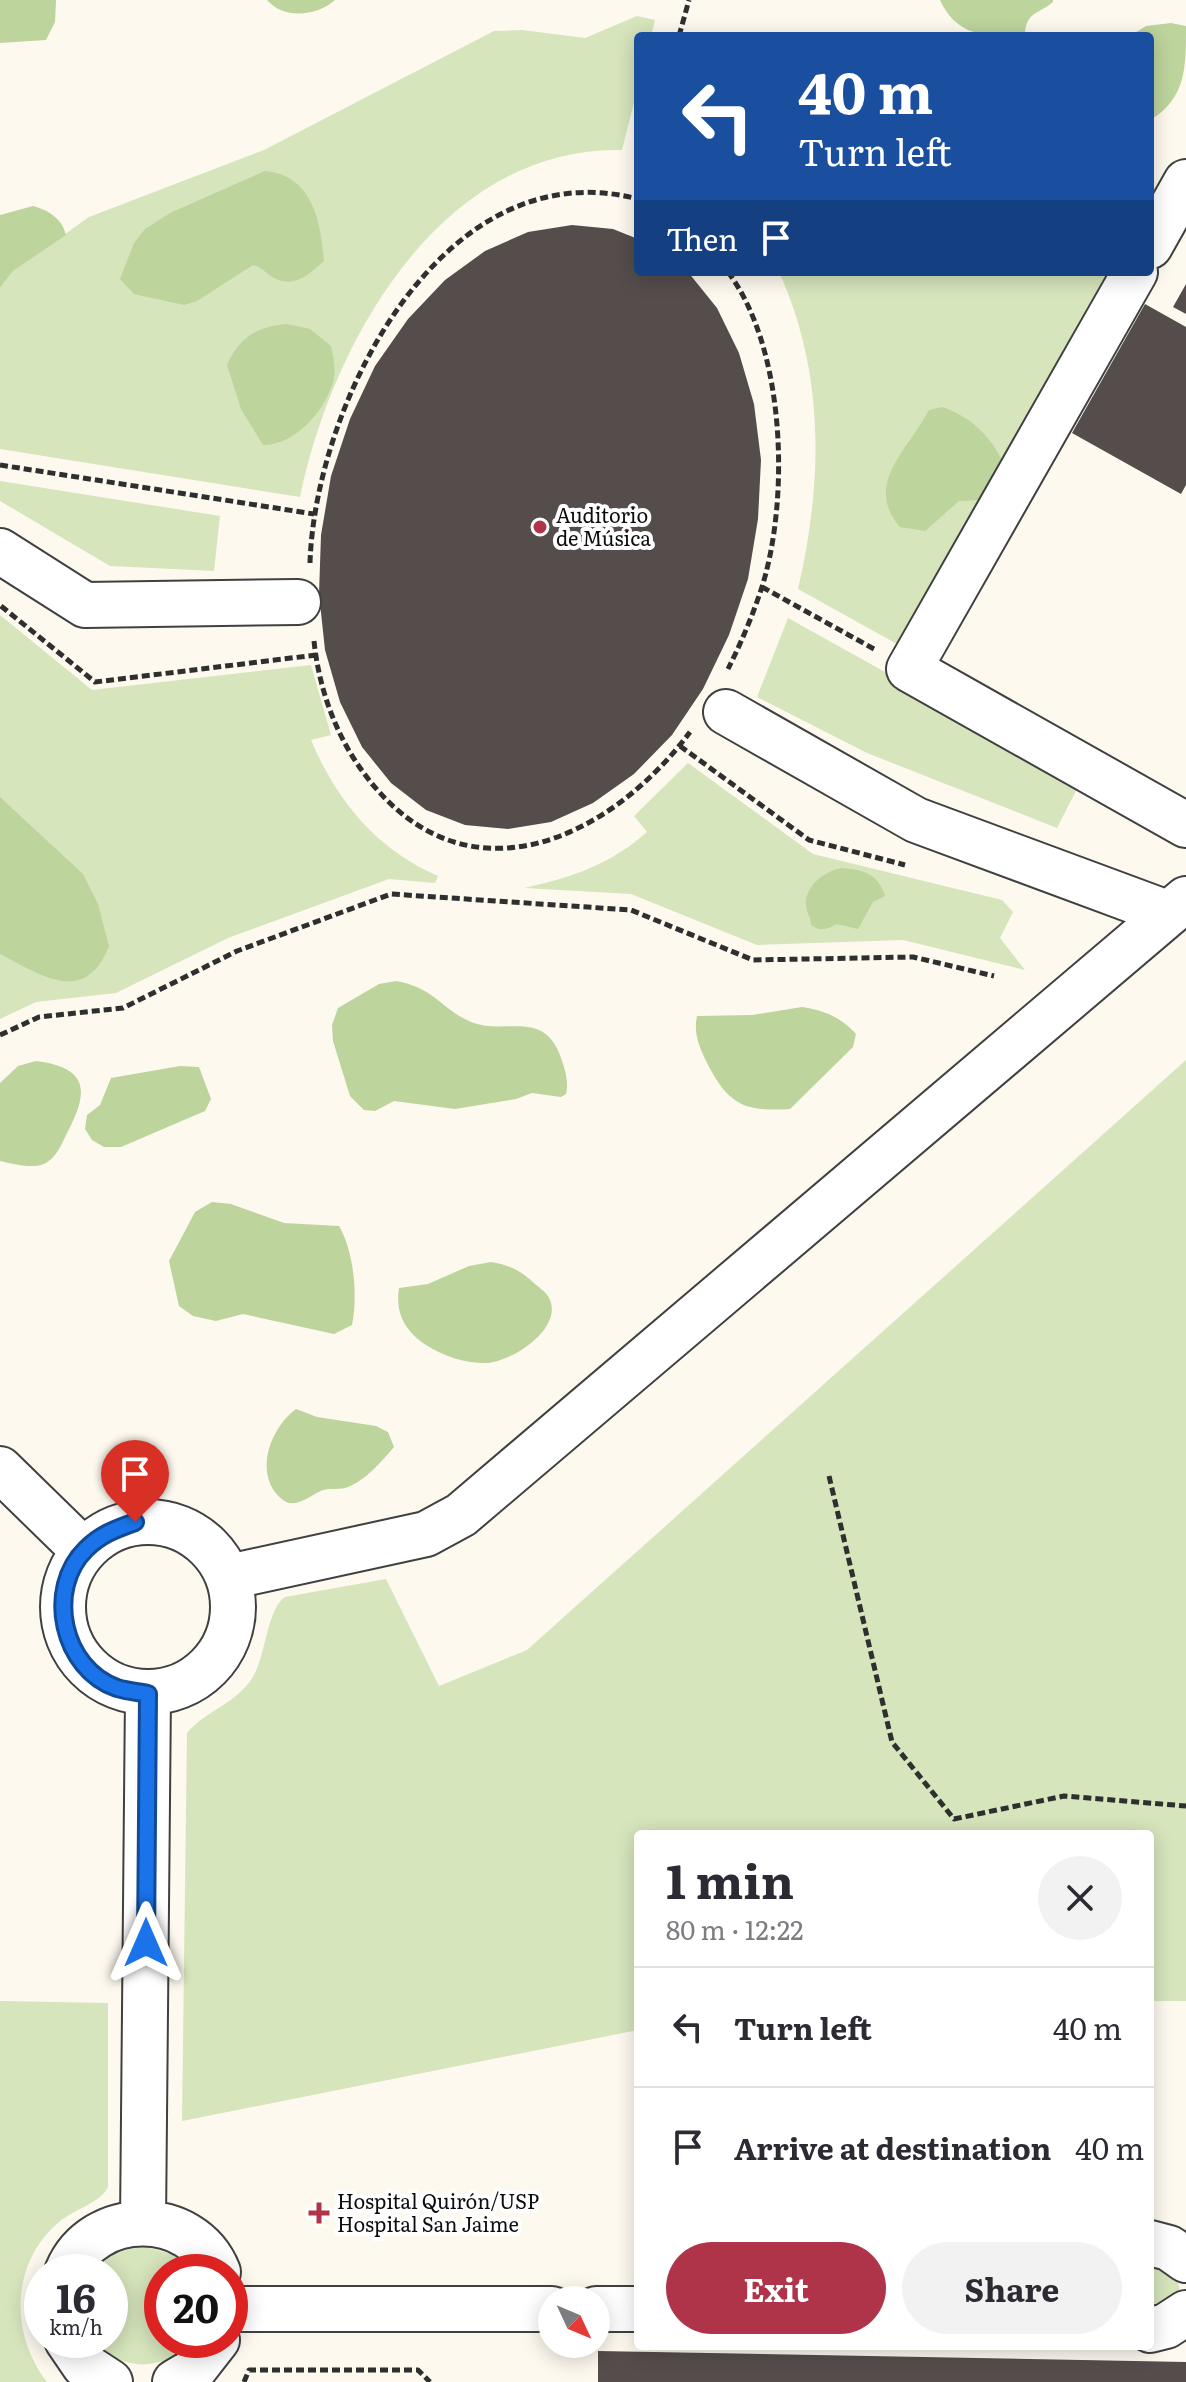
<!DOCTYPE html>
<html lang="en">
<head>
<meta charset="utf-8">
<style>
	body { margin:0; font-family:Literata,serif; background:#f2f2f3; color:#2b2b33; height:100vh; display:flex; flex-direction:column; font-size:30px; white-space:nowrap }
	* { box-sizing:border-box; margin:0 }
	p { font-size:26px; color:#7c7c81 }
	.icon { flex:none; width:44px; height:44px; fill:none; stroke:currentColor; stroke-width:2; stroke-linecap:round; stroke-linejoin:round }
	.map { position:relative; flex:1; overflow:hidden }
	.details { position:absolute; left:634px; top:1830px; width:520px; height:520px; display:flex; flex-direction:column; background:#fff; border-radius:8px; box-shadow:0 4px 20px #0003 }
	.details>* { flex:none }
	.top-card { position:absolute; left:634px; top:32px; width:520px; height:244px; border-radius:8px; box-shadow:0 4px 20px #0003; background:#1a4fa0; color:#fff; overflow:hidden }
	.needle { width:52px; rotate:134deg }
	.buttons { position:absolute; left:538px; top:2286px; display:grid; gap:16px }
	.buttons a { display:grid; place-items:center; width:72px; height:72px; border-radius:50%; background:#fff; box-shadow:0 4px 20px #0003; font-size:40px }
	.speed { position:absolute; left:24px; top:2254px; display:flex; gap:16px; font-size:40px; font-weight:700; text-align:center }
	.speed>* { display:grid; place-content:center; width:104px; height:104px; border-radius:50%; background:#fff; box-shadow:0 4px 20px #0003; line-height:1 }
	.speed small { font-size:20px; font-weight:400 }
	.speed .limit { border:12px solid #d22; background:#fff; color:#111 }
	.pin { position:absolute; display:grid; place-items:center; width:68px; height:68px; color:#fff; margin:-82px -34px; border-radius:50% 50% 50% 0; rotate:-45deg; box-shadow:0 0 8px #0007 }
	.pin .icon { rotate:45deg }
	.me { position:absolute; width:88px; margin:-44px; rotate:0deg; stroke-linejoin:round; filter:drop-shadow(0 0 6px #0008) }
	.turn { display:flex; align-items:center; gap:28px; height:168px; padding:0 32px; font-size:36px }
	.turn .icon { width:104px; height:104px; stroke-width:2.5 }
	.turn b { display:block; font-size:56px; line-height:68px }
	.then { display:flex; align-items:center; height:76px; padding:0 32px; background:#0003; gap:16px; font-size:30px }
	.round { display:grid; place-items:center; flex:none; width:84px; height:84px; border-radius:42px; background:#f2f2f3 }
	.head { display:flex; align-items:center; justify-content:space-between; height:136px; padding:0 32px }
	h1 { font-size:48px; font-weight:700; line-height:60px }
	.action { display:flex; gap:16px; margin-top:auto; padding:16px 32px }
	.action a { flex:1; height:92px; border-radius:48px; background:#af3449; color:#fff; font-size:32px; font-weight:700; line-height:92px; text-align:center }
	.action a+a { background:#f2f2f3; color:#2b2b33 }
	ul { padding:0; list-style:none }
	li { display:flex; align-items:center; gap:24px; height:120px; padding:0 32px; border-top:2px solid #e1e1e2 }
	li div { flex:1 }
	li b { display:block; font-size:30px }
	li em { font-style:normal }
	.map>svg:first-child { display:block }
	.green { fill:#d6e5bc }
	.forest { fill:#bdd49d }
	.building { fill:#554d4b }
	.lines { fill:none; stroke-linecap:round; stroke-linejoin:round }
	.minor-casing { stroke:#404040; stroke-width:48 }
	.path { stroke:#2f2f2f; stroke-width:5; stroke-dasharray:8 4; stroke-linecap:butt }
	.minor { stroke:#fff; stroke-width:44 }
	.route-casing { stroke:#114b97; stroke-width:20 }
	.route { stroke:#1a73e8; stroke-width:14 }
	.poi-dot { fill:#af3449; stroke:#fff; stroke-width:3 }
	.labels { text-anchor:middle; stroke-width:8; stroke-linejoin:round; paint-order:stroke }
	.poi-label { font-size:20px; fill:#0d0d0d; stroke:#fff; text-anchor:start }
</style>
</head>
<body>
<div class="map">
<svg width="1186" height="2382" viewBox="0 0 1186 2382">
	<rect width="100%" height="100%" fill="#fdf9ef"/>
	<path class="green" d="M637 16 655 20 651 36H638V87L622 150C441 146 332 342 300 497L0 449V288L13 271 89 217 264 150 494 31 522 30 585 38Z
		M779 272H1118L906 649 798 589C823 482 825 373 779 272Z
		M0 481 220 516 214 571 110 566 0 501Z
		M0 615 92 690 311 665 331 735 311 740C337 801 376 849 438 876L435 883 389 879 228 938 116 993 36 1002 0 1019Z
		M788 618 1081 781 1057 828 867 753 757 697Z
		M688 763 813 854 1002 900 1013 912 1000 938 1025 970 903 940 757 945 631 894 524 888C571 878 611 864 647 832L634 816Z
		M1186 1060V2001H1150V1834H638V2030L182 2121 187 1733C205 1711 236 1704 253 1677 266 1655 267 1609 285 1597L386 1579 439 1686 527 1650Z
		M0 2001 108 2003V2187C102 2202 73 2210 59 2222 11 2262 9 2333 47 2382H0Z
		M142 2246 172 2254 191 2272H162V2340H190C166 2373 119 2372 94 2340H110V2272H94L112 2254Z
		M1150 2262 1177 2279 1180 2290 1177 2302 1150 2319Z"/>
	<path class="forest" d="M0 0H56L55 22 46 40 0 43Z
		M267 0H335C317 16 284 20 267 0Z
		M940 0H1053V2C1039 14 1025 12 1025 36 989 36 958 39 940 0Z
		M1171 23 1186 26C1186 68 1186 99 1150 120V36H1130L1146 26Z
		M265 171C312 175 321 221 324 261 310 273 296 288 276 279 267 275 262 267 253 265L197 301 184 305 134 294 120 279 134 243 145 229 170 213Z
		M33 206C48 210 62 218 66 235L13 271 0 288V215Z
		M287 324 310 329 331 346C333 357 336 367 334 378 328 408 295 446 263 445L241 409 227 365C240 337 256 327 287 324Z
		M942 407C969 416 989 434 1002 460L981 500 959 501 925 531 900 527C863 484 908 450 929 410Z
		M0 797 83 874 98 904 109 946C85 1007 41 975 0 954Z
		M842 868C863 870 878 873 885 896L873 902 858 929 837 924C827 929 821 932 811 925 811 916 806 913 806 905 805 885 825 871 842 868Z
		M396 981C435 988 441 1009 471 1022 506 1036 544 1008 561 1058 565 1069 569 1082 566 1094L561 1097 532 1093 516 1099 455 1109 394 1101 375 1111 364 1110 350 1096 333 1041 332 1025 338 1008 379 984Z
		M802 1007C824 1010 842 1018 856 1034L853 1047 790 1109C745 1112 729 1105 708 1065 700 1048 693 1035 697 1016L752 1015Z
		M36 1061C90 1068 89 1092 66 1135 61 1146 55 1159 44 1164 30 1169 14 1164 0 1161V1083L18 1066Z
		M180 1066 199 1067 211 1099 205 1111 121 1147H104L92 1140 85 1129 87 1115 100 1105 111 1078Z
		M212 1202 231 1204 284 1223 339 1226C354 1252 358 1295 352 1325L334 1334 243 1314 216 1321 193 1316 179 1306 169 1261 195 1212Z
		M491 1262C509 1265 520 1270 534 1283 538 1287 545 1291 548 1296 567 1327 511 1363 485 1363 463 1363 444 1356 426 1345 405 1331 395 1313 399 1288L428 1284 469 1266Z
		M296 1409 317 1417 376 1426 388 1432 394 1447C382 1461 366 1480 348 1487 340 1490 331 1488 323 1490 312 1494 296 1510 283 1500 252 1476 270 1428 296 1409Z"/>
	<path class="building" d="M572 225 613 229 638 239V272H688L717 308 739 353 754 404 761 460 758 519 748 579 729 635 703 689 672 735 634 774 593 803 551 822 508 829 465 825 426 810 391 783 362 747 340 702 325 650 319 594 321 535 331 476 350 419 375 366 408 319 445 280 485 251 528 232Z
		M1186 284V314L1173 307Z
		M1145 304 1186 327V485L1181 494 1072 433Z
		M598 2351 1186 2362V2382H598Z"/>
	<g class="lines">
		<defs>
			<path id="minor" d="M1150 246 1186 182
				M1135 272 909 669 1186 825
				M0 551 85 605 298 602
				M726 712 916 820 1167 913
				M0 1469 84 1551
				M63 1607a85 85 0 1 1 170 0a85 85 0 1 1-170 0Z
				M229 1577 426 1534 461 1515 1186 899
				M143 2223 148 1694
				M1150 2243 1169 2248 1186 2260
				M67 2272C93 2208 192 2207 218 2272
				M230 2309H552
				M596 2309H638
				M1150 2330 1166 2326 1186 2313
				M67 2340 84 2365 110 2382
				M175 2382 192 2372 217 2340"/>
		</defs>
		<use href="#minor" class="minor-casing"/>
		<path class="path" d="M679 36 689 0
			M728 272C786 349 790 501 761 590 752 617 741 643 728 669
			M0 465 314 514
			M310 563C315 403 443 148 638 199
			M762 587 874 649
			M1 606 95 682 316 655
			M314 641C319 689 336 737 366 776 464 906 608 842 690 732
			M680 746 809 840 905 865
			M0 1035 39 1017 123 1008 237 951 391 894 631 910 753 960 913 957 994 976
			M829 1476 892 1742 954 1819 1064 1796 1186 1806
			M244 2382 249 2370H418L430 2382"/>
		<use href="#minor" class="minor"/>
	</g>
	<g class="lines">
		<defs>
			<path id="route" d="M135 1522C116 1529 101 1534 86 1549 45 1589 62 1669 117 1688 127 1691 138 1692 148 1694L146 1943"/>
		</defs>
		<use href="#route" class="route-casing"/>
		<use href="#route" class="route"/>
	</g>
	<g class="poi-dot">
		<circle cx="540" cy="527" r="8"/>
		<path d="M315 2201h8v8h8v8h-8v8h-8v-8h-8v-8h8z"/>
	</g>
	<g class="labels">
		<g class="poi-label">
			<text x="556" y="523">Auditorio<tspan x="556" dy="23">de Música</tspan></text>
			<text x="337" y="2209">Hospital Quirón/USP<tspan x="337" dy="23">Hospital San Jaime</tspan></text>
		</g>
	</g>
</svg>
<div class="buttons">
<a><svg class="needle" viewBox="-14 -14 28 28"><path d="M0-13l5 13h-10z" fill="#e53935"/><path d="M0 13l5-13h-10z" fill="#7c7c81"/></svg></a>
</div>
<div class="speed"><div>16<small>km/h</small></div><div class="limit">20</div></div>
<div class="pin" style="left:135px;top:1522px;background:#d93025"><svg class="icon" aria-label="arrive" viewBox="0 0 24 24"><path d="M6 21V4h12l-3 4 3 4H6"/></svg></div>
<svg class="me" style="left:146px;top:1943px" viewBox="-20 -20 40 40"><path d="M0-17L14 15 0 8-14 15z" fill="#1a73e8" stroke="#fff" stroke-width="4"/></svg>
<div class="top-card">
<div class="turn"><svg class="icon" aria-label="left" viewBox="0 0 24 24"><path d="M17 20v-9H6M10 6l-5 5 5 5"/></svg><div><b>40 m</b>Turn left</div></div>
<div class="then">Then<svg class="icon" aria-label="arrive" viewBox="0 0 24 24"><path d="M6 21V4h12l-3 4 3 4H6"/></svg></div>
</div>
<section class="details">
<div class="head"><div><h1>1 min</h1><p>80 m · 12:22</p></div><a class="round"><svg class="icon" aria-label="close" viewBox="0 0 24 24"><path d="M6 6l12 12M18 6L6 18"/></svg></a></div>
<ul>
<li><svg class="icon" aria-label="left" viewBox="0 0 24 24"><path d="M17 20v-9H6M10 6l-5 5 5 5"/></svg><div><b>Turn left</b></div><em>40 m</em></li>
<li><svg class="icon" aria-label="arrive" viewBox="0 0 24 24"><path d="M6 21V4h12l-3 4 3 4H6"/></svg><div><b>Arrive at destination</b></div><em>40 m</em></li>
</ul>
<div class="action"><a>Exit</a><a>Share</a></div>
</section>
</div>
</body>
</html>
